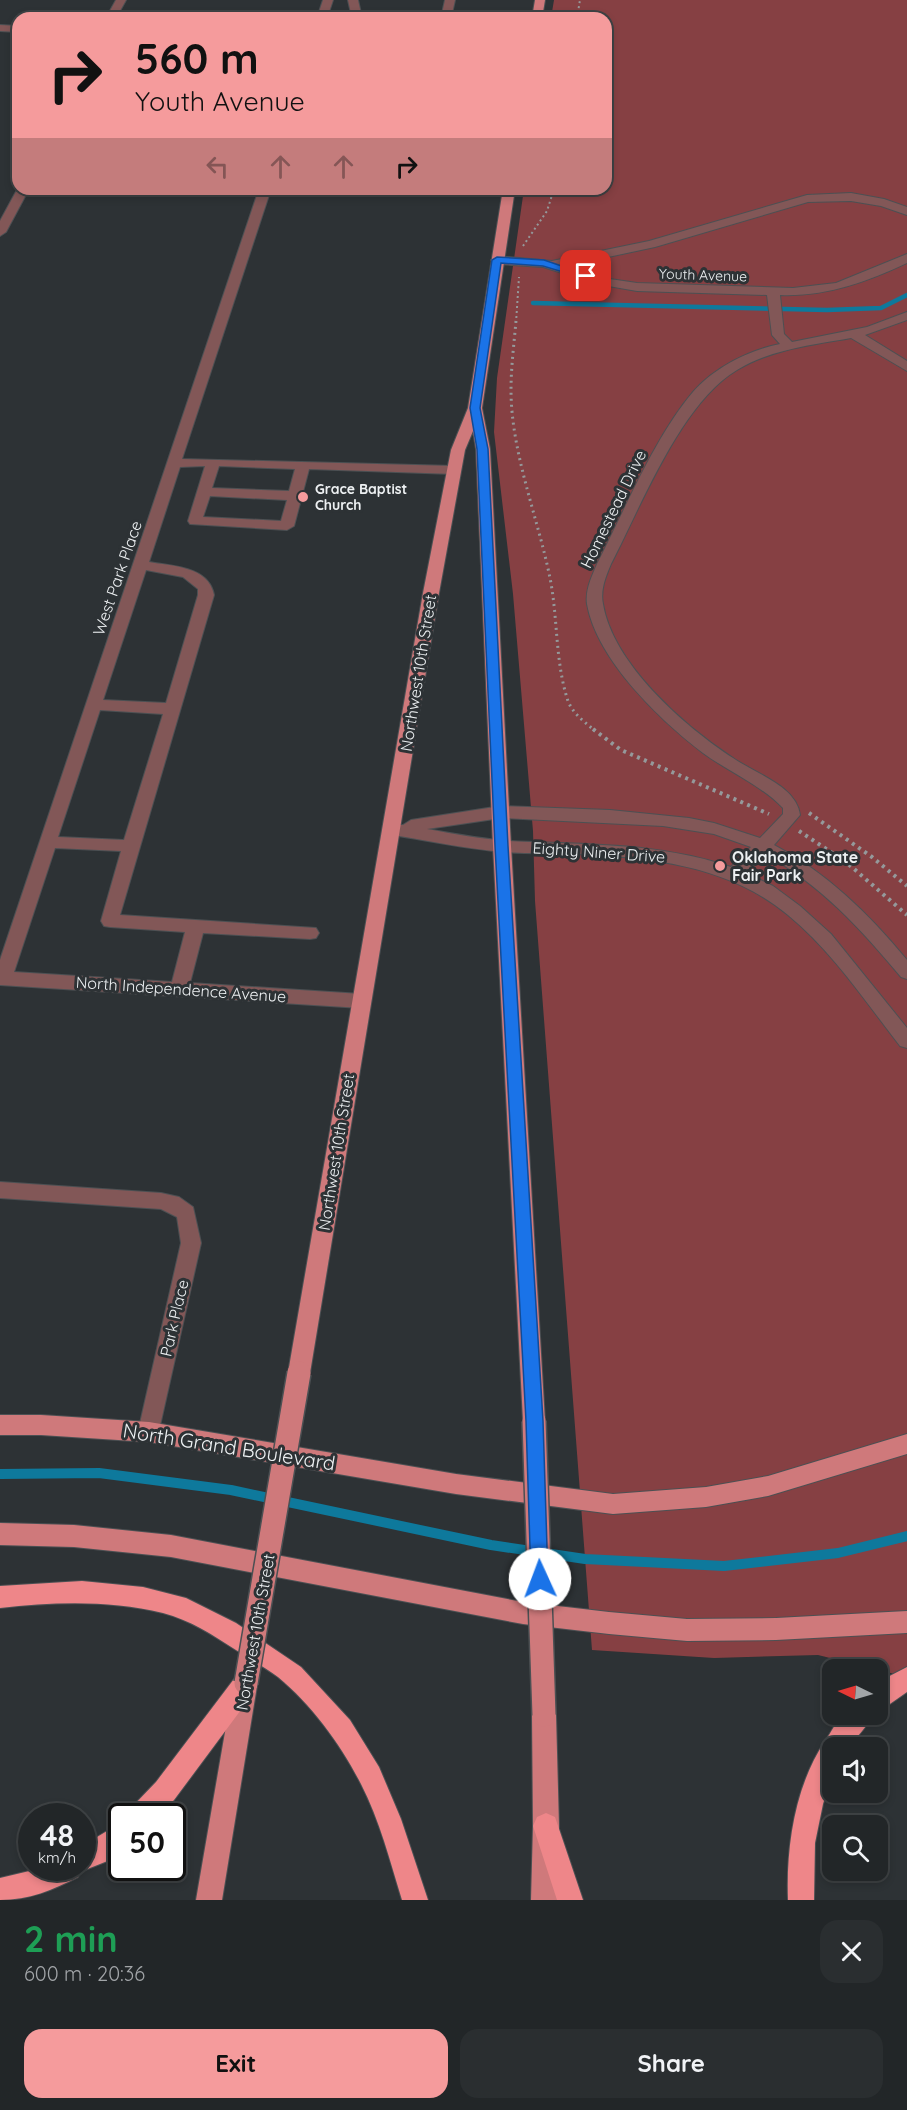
<!DOCTYPE html>
<html lang="en">
<head>
<meta charset="utf-8">
<style>
	body { margin:0; font-family:Quicksand,sans-serif; background:#2a2e30; color:#f1f3f6; height:100vh; display:flex; flex-direction:column; font-size:22px; white-space:nowrap }
	* { box-sizing:border-box; margin:0 }
	p { font-size:20px; color:#a2a5a8 }
	.icon { flex:none; width:33px; height:33px; fill:none; stroke:currentColor; stroke-width:2; stroke-linecap:round; stroke-linejoin:round }
	.map { position:relative; height:1900px; overflow:hidden }
	.panel { display:flex; flex-direction:column; background:#222628; flex:1 }
	.panel>* { flex:none }
	.top-card { position:absolute; left:12px; top:12px; width:600px; height:183px; border-radius:18px; box-shadow:0 3px 9px #0003,0 0 0 2px #3f4345; background:#f59b9c; color:#111; overflow:hidden }
	.needle { width:39px; rotate:275deg }
	.tools { position:absolute; left:822px; top:1659px; display:grid; gap:12px }
	.tools a { display:grid; place-items:center; width:66px; height:66px; border-radius:12px; background:#222628; box-shadow:0 3px 9px #0003,0 0 0 2px #3f4345; font-size:30px }
	.speed { position:absolute; left:18px; top:1803px; display:flex; gap:12px; font-size:30px; font-weight:700; text-align:center }
	.speed>* { display:grid; place-content:center; width:78px; height:78px; border-radius:50%; background:#222628; box-shadow:0 3px 9px #0003,0 0 0 2px #3f4345; line-height:1 }
	.speed small { font-size:15px; font-weight:400 }
	.speed .limit { border:3px solid #111; border-radius:9px; background:#fff; color:#111 }
	.pin { position:absolute; display:grid; place-items:center; width:51px; height:51px; color:#fff; margin:-26px; border-radius:12px; box-shadow:0 3px 9px #0006 }
	.me { position:absolute; width:66px; margin:-33px; rotate:358deg; stroke-linejoin:round; filter:drop-shadow(0 0 4px #0008) }
	.turn { display:flex; align-items:center; gap:21px; height:126px; padding:0 24px; font-size:27px }
	.turn .icon { width:78px; height:78px; stroke-width:2.5 }
	.turn b { display:block; font-size:42px; line-height:51px }
	.lanes { display:flex; align-items:center; height:57px; padding:0 24px; background:#0003; justify-content:center; gap:30px; direction:ltr }
	.lanes .off { opacity:.35 }
	.round { display:grid; place-items:center; flex:none; width:63px; height:63px; border-radius:18px; background:#2a2e30 }
	.overview { display:flex; align-items:center; justify-content:space-between; height:102px; padding:0 24px }
	h1 { font-size:36px; font-weight:700; line-height:45px; color:#1e9e55 }
	.action { display:flex; gap:12px; margin-top:auto; padding:12px 24px }
	.action a { flex:1; height:69px; border-radius:18px; background:#f59b9c; color:#111; font-size:24px; font-weight:700; line-height:69px; text-align:center }
	.action a+a { background:#2a2e30; color:#f1f3f6 }
	.map>svg:first-child { display:block }
	.green { fill:#864043 }
	.lines { fill:none; stroke-linecap:round; stroke-linejoin:round }
	.stream-far1 { stroke:#0e799c; stroke-width:4.5 }
	.stream { stroke:#0e799c; stroke-width:10 }
	.minor-casing { stroke:#4c5053; stroke-width:2 }
	.major-casing { stroke:#4c5053; stroke-width:2 }
	.highway-casing { stroke:#4c5053; stroke-width:2 }
	.path-far2 { stroke:#95999b; stroke-width:2; stroke-dasharray:2 3; stroke-linecap:butt }
	.path-far1 { stroke:#95999b; stroke-width:3; stroke-dasharray:2 4; stroke-linecap:butt }
	.path { stroke:#95999b; stroke-width:4; stroke-dasharray:3 4.5; stroke-linecap:butt }
	.minor { fill:#825757; fill-rule:evenodd }
	.major { fill:#cf797b; fill-rule:evenodd }
	.highway { fill:#ee8689; fill-rule:evenodd }
	.major-bridge-casing { stroke:#4c5053; stroke-width:26; stroke-linecap:butt }
	.major-bridge { stroke:#cf797b; stroke-width:23 }
	.route { fill:#1a73e8; stroke:#114b97; stroke-width:1.5 }
	.poi-dot { fill:#f59b9c; stroke:#2d3235; stroke-width:2 }
	.labels { text-anchor:middle; stroke-width:6; stroke-linejoin:round; paint-order:stroke }
	.far-street-label { font-size:14px; fill:#edf0f2; stroke:#2d3235 }
	.far-poi-label { font-size:14px; font-weight:bold; fill:#edf0f2; stroke:#2d3235; text-anchor:start }
	.street-label { font-size:16px; fill:#edf0f2; stroke:#2d3235 }
	.poi-label { font-size:16px; font-weight:bold; fill:#edf0f2; stroke:#2d3235; text-anchor:start }
	.near-street-label { font-size:20px; fill:#edf0f2; stroke:#2d3235 }
</style>
</head>
<body>
<div class="map">
<svg width="907" height="1900" viewBox="0 0 907 1900">
	<rect width="100%" height="100%" fill="#2d3235"/>
	<path class="green" d="M554 0H907V1677L818 1655 714 1658 592 1650 535 901 533 831 513 594 494 432 497 378 524 189H606V18H551Z"/>
	<g class="lines">
		<path class="stream-far1" d="M533 303 827 310 881 308 907 295"/>
		<path class="stream" d="M0 1474 99 1473 231 1490 491 1545 585 1559 724 1566 838 1553 907 1536"/>
		<defs>
			<path id="minor" d="M116 0H126L116 18H106Z
				M323 0H333L327 18H317Z
				M348 0H358L362 18H352Z
				M445 0H455L451 18H441Z
				M0 25 18 26V32L0 31Z
				M18 188 29 189 6 232 0 236V221Z
				M259 189H271L182 459 454 466 461 470 454 474 309 469 294 526 287 530 190 524 188 521 205 466 180 467 149 562C171 566 209 566 214 595L120 915 316 928 319 933 316 938 310 939 203 933 190 983 361 994 368 996 370 1001 368 1006 361 1008 0 985V960ZM219 466 295 469 289 491 212 488ZM210 496 287 500 281 521 203 517ZM146 570 183 577 198 589V595L166 703 103 700ZM100 710 163 714 124 840 58 837ZM55 848 121 851 101 921 104 926 110 927 185 932 172 982 14 972Z
				M851 193 884 199 907 207V215L881 206 851 201 808 202 655 247 566 266 603 278 637 283 793 288 836 283 907 254V263C867 282 825 297 780 295L784 334 792 342 867 327 907 312V320L865 335 907 361V371L851 338C813 345 771 349 737 370 681 403 641 506 611 564 606 576 600 590 603 604 613 664 684 726 733 758 754 773 797 786 800 815L774 845C827 873 869 914 907 960V979L901 977C861 929 820 884 765 854L746 873 773 886 800 906 831 934 907 1028V1048L900 1046C865 1001 832 951 788 915 728 865 649 857 574 854 551 853 528 854 505 852 468 849 430 841 393 835L387 833 385 829 387 825H403L411 820 501 806 610 810 689 818 714 823 760 838 783 814V808C761 785 729 772 703 753 660 720 597 660 587 604 585 590 592 576 597 564 625 510 654 438 693 392 714 368 749 350 780 344L772 335 767 295 637 291 597 284 543 267 497 264 491 260 497 256 552 261 649 241 807 195ZM501 818 663 826 714 834 751 847 731 867C658 842 585 845 509 841 482 839 454 834 427 829Z
				M0 1182 161 1193 179 1197 193 1207 201 1243 157 1439 149 1442 141 1439 138 1432 181 1243 177 1217 161 1209 0 1198Z"/>
			<path id="major" d="M535 0H545L542 18H532Z
				M503 189H515L482 408 490 449 511 846 545 1421 542 1428 534 1431 526 1428 523 1421 493 846 476 449 473 431 465 450 439 593 310 1373 307 1380 299 1382 291 1380 288 1373 423 593 451 450 468 408Z
				M0 1415H41L149 1422 456 1474 613 1494 706 1487 768 1476 907 1434V1454L768 1496 706 1507 613 1514 456 1494 149 1442 41 1435H0Z
				M0 1523 74 1525 171 1535 523 1602 609 1612 687 1619 776 1618 907 1611V1633L776 1640 687 1641 609 1634 523 1624 171 1557 74 1547 0 1545Z
				M245 1674 254 1678 257 1686 222 1900H196L233 1686 236 1678Z
				M544 1703 553 1706 556 1715 559 1826 557 1900H531L533 1826 532 1715 535 1706Z"/>
			<path id="highway" d="M82 1581 143 1587 186 1598 236 1623 301 1667 350 1720 379 1767 401 1819 428 1900H402C390 1861 380 1821 361 1784 341 1745 312 1705 278 1677 264 1667 250 1659 236 1650 213 1635 190 1620 163 1613 109 1600 54 1602 0 1608V1586Z
				M907 1667V1692L887 1706 878 1710V1682Z
				M246 1671 255 1675 258 1683 255 1691 174 1800 158 1816H129L132 1807 156 1782 237 1675Z
				M843 1714H873C868 1727 856 1736 849 1748H832V1777L823 1804 815 1843 814 1900H788C786 1846 795 1786 825 1741 832 1732 835 1722 843 1714Z
				M546 1813 555 1817 583 1900H557L533 1826 537 1817Z
				M122 1822V1851L110 1860 80 1872 78 1877C53 1890 29 1900 0 1900V1878L42 1868H82V1846Z"/>
		</defs>
		<use href="#minor" class="minor-casing"/>
		<use href="#major" class="major-casing"/>
		<use href="#highway" class="highway-casing"/>
		<path class="path-far2" d="M577 18 580 0
			M523 246 547 211 554 189
			M516 323 519 277"/>
		<path class="path-far1" d="M516 321C514 344 511 367 511 390 511 452 538 518 550 578 558 618 555 662 568 701 573 714 585 722 595 731"/>
		<path class="path" d="M593 729 621 750 769 814
			M809 813 872 857 907 886
			M799 831 846 862 907 915"/>
		<use href="#minor" class="minor"/>
		<use href="#major" class="major"/>
		<use href="#highway" class="highway"/>
		<defs>
			<path id="major-bridge" d="M534 1421 544 1715
				M246 1683 299 1373"/>
		</defs>
		<use href="#major-bridge" class="major-bridge-casing"/>
		<use href="#major-bridge" class="major-bridge"/>
	</g>
	<path class="route" d="M497 257 544 260 591 276 586 279 543 266 501 263 480 408 488 449 508 846 543 1421 548 1579 546 1585 540 1588 533 1585 531 1579 526 1421 495 846 477 449 470 408 492 260Z"/>
	<g class="poi-dot">
		<circle cx="303" cy="497" r="6"/>
		<circle cx="720" cy="866" r="6"/>
	</g>
	<g class="labels">
		<g class="far-street-label">
			<text transform="translate(703 275) rotate(2)" y="5">Youth Avenue</text>
		</g>
		<g class="far-poi-label">
			<text x="315" y="494">Grace Baptist<tspan x="315" dy="16">Church</tspan></text>
		</g>
		<g class="street-label">
			<text transform="translate(613 509) rotate(-64)" y="6">Homestead Drive</text>
			<text transform="translate(117 578) rotate(-71)" y="6">West Park Place</text>
			<text transform="translate(418 673) rotate(-81)" y="6">Northwest 10th Street</text>
			<text transform="translate(599 852) rotate(4)" y="6">Eighty Niner Drive</text>
			<text transform="translate(181 989) rotate(4)" y="6">North Independence Avenue</text>
			<text transform="translate(336 1152) rotate(-81)" y="6">Northwest 10th Street</text>
			<text transform="translate(174 1318) rotate(-77)" y="6">Park Place</text>
			<text transform="translate(255 1632) rotate(-80)" y="6">Northwest 10th Street</text>
		</g>
		<g class="poi-label">
			<text x="732" y="863">Oklahoma State<tspan x="732" dy="18">Fair Park</tspan></text>
		</g>
		<g class="near-street-label">
			<text transform="translate(229 1447) rotate(9)" y="7">North Grand Boulevard</text>
		</g>
	</g>
</svg>
<div class="tools">
<a><svg class="needle" viewBox="-14 -14 28 28"><path d="M0-13l5 13h-10z" fill="#e53935"/><path d="M0 13l5-13h-10z" fill="#a2a5a8"/></svg></a>
<a><svg class="icon" aria-label="sound" viewBox="0 0 24 24"><path d="M4 9h4l5-4v14l-5-4H4zM17 9q2 3 0 6"/></svg></a>
<a><svg class="icon" aria-label="search" viewBox="0 0 24 24"><circle cx="10" cy="10" r="6"/><path d="M15 15l6 6"/></svg></a>
</div>
<div class="speed"><div>48<small>km/h</small></div><div class="limit">50</div></div>
<div class="pin" style="left:586px;top:276px;background:#d93025"><svg class="icon" aria-label="arrive" viewBox="0 0 24 24"><path d="M6 21V4h12l-3 4 3 4H6"/></svg></div>
<svg class="me" style="left:540px;top:1579px" viewBox="-20 -20 40 40"><circle r="19" fill="#fff"/><path d="M0-13L10 11 0 6-10 11z" fill="#1a73e8"/></svg>
<div class="top-card">
<div class="turn"><svg class="icon" aria-label="right" viewBox="0 0 24 24"><path d="M7 20v-9h11M14 6l5 5-5 5"/></svg><div><b>560 m</b>Youth Avenue</div></div>
<div class="lanes"><svg class="icon off" aria-label="left" viewBox="0 0 24 24"><path d="M17 20v-9H6M10 6l-5 5 5 5"/></svg><svg class="icon off" aria-label="ahead" viewBox="0 0 24 24"><path d="M12 20V5M6 11l6-6 6 6"/></svg><svg class="icon off" aria-label="ahead" viewBox="0 0 24 24"><path d="M12 20V5M6 11l6-6 6 6"/></svg><svg class="icon" aria-label="right" viewBox="0 0 24 24"><path d="M7 20v-9h11M14 6l5 5-5 5"/></svg></div>
</div>
</div>
<section class="panel">
<div class="overview"><div><h1>2 min</h1><p>600 m · 20:36</p></div><a class="round"><svg class="icon" aria-label="close" viewBox="0 0 24 24"><path d="M6 6l12 12M18 6L6 18"/></svg></a></div>
<div class="action"><a>Exit</a><a>Share</a></div>
</section>
</body>
</html>
